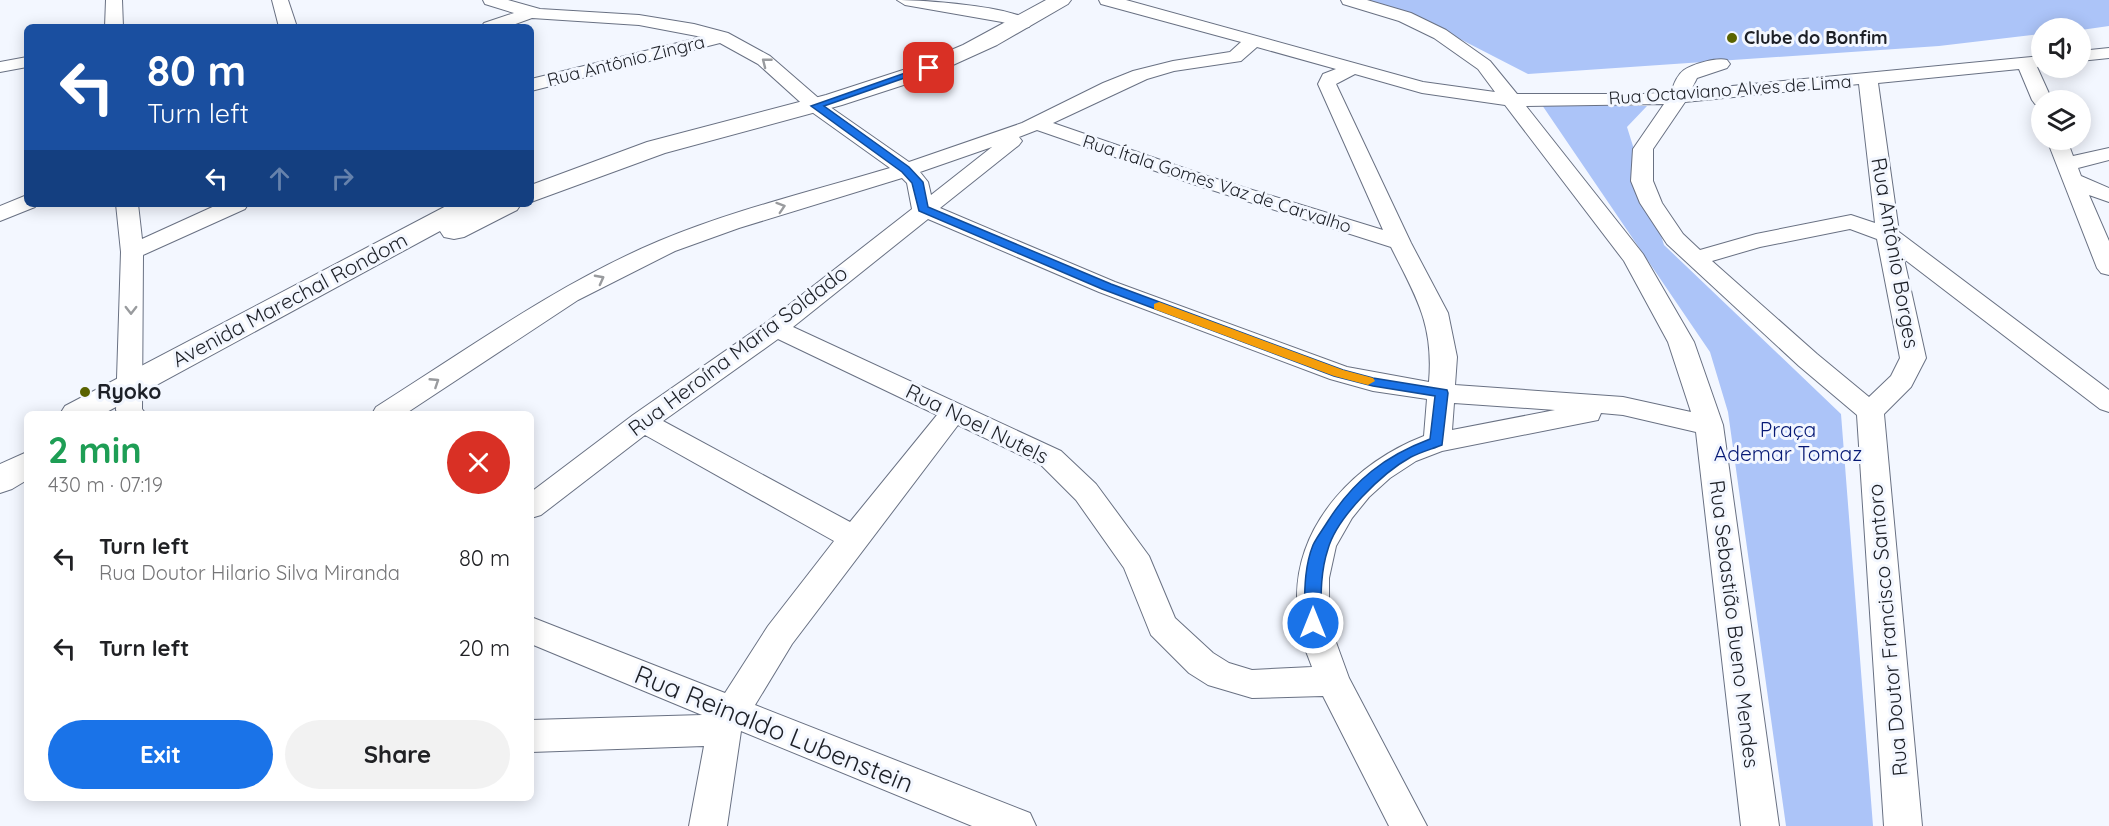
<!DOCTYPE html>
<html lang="en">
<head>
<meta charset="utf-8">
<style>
	body { margin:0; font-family:Quicksand,sans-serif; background:#f2f2f2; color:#202124; height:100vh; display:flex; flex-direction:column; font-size:22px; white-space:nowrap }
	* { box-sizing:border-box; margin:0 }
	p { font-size:20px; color:#757577 }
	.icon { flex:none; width:33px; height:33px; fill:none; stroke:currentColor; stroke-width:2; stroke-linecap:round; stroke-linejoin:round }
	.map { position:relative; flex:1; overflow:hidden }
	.sheet { position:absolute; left:24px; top:411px; width:510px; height:390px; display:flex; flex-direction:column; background:#fff; border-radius:9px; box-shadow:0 3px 15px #0003 }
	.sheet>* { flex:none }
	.guide { position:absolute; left:24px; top:24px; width:510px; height:183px; border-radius:9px; box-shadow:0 3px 15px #0003; background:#1a4fa0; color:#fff; overflow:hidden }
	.fabs { position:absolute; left:2031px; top:18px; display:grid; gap:12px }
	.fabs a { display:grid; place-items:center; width:60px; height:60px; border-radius:50%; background:#fff; box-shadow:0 3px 15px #0003; font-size:30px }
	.pin { position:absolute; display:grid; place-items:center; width:51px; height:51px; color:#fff; margin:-26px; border-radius:12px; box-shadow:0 3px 9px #0006 }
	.me { position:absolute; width:66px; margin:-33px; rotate:0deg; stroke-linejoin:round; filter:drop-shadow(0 0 4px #0008) }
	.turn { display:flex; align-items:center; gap:21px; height:126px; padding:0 24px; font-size:27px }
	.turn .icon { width:78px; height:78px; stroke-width:2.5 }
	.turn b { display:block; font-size:42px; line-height:51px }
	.lanes { display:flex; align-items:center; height:57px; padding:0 24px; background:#0003; justify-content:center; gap:30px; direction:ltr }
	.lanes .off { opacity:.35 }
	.round { display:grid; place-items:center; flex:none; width:63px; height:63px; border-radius:32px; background:#f2f2f2 }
	.overview { display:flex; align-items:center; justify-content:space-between; height:102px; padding:0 24px }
	h1 { font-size:36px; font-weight:700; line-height:45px; color:#1e9e55 }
	.button { display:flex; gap:12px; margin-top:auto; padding:12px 24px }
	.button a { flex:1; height:69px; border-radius:36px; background:#1a73e8; color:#fff; font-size:24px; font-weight:700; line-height:69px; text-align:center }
	.button a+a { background:#f2f2f2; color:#202124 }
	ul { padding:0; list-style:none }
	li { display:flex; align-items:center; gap:18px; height:90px; padding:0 24px }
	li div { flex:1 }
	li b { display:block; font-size:22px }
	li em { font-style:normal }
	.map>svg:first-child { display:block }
	.green { fill:#acc4f8 }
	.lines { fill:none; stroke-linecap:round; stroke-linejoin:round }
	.minor-casing { stroke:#697183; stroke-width:2 }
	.major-casing { stroke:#697183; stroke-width:2 }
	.minor { fill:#fff; fill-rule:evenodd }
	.major { fill:#fff; fill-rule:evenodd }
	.oneway { stroke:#999b9e }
	.route { fill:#1a73e8; stroke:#114b97; stroke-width:1.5 }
	.slow { fill:#f59e0b }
	.poi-dot { fill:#5a6300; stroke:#f3f7ff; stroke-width:2 }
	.labels { text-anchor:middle; stroke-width:6; stroke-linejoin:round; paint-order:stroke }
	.far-poi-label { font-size:18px; font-weight:bold; fill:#1d2027; stroke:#f3f7ff; text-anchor:start }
	.far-street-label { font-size:18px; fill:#1d2027; stroke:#f3f7ff }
	.street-label { font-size:21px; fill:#1d2027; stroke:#f3f7ff }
	.poi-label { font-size:21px; font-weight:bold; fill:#1d2027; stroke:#f3f7ff; text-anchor:start }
	.park-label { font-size:21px; fill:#061975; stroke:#f3f7ff }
	.near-street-label { font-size:26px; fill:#1d2027; stroke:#f3f7ff }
</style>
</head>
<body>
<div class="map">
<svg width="2109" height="826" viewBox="0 0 2109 826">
	<rect width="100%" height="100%" fill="#f3f7ff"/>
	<path class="green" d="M1367 0H2109V26L2081 30 2042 28 2041 34 1939 46 1528 74 1423 20Z
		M1542 105 1647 106 1627 127 1664 245 1841 414 1873 826H1786L1728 412 1710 352Z"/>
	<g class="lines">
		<defs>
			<path id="minor" d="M106 0H122L123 27H105Z
				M272 0H288L297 27H279Z
				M483 0H508L540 9 639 15 694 24 728 33 770 56 823 102 909 162 1022 123 1103 83 1133 71 1173 61 1230 52 1241 42 1101 4 1099 0H1126L1423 82 1495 92 1478 69 1434 38 1399 21 1343 4 1341 0H1367L1411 13 1446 30 1490 61 1517 94H1643L1671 92C1674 84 1677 75 1684 70 1693 64 1717 57 1727 60L1730 64 1727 68 1697 78 1691 90 2042 56V66L2037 67 2052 100H2042V106L2035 104 2032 100 2019 69 1878 83 1899 232 2109 390V412L2100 409 1904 259 1926 358 1911 387 1884 414 1922 826H1884L1857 415 1799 366 1667 244 1640 203 1631 181 1633 149 1664 104 1526 106 1643 254 1694 342 1723 425 1779 826H1741L1696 432 1623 415 1601 413 1598 420 1588 422 1442 451 1416 461 1390 478 1369 497 1352 518 1336 546 1329 578V623L1349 678 1427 826H1389L1323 696 1252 698 1208 685 1189 673 1151 635 1124 568 1076 500 1041 465 958 425 792 644 755 705 1030 813 1036 826H972L741 731 727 826H689L704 746 531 752V720L702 715 531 644V617L725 693 768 626 834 541 645 435 541 515 531 518V492L633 415 767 322 912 209 907 183 902 178 739 228 675 251 578 300 405 414H372L376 407C468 349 559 283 659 241 733 210 813 191 890 168L809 110 758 64 720 43 531 91V79L702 37 639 25 532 18 507 27H481L484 23 514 13 485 4ZM1257 47 1336 69 1323 74 1318 84 1383 230 1207 176 1053 123 1147 79 1174 71 1241 61ZM1355 74 1422 93 1505 105 1624 261 1668 342 1691 412 1623 397 1455 385 1457 357 1448 313 1411 243 1336 84ZM1859 84 1875 223 1851 215 1756 234 1700 250 1683 234 1662 203 1653 181V149L1685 102ZM1037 130 1193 184 1391 247C1416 297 1434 324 1429 382L1347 367 1115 282 940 208 1019 145 1022 141 1019 137ZM992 147 931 195 928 182 920 172ZM928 219 1099 292 1330 379 1373 391 1427 399 1424 436C1357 462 1298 521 1297 596 1297 605 1296 615 1297 624 1300 638 1307 653 1312 667L1252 670 1229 663 1213 653 1175 618 1149 556 1096 484 1061 451 793 327ZM1850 229 1877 239 1900 358 1891 376 1869 397 1817 354 1712 261 1760 247ZM778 339 937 415 850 522 663 421ZM1454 403 1555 410 1452 430Z
				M897 0C920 0 1018 6 1032 23L1029 27 1023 28 1002 22 905 5Z
				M2109 48V58L2080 61V51Z
				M27 57V67L0 72V62Z
				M2047 140H2067L2073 156 2109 148V160L2078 168 2081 176 2109 188V202L2089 195 2109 241V275L2101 273 2097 268Z
				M27 195V204H36L35 207 0 221V206Z
				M116 204H138L142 239 219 204H248L245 209 143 255 142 409 146 414H118L116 410 121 252Z"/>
			<path id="major" d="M1046 0H1071L1068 4 997 45 922 79 842 105 665 153 531 202V185L647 142 826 95 906 69 963 45Z
				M450 204H483L481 207 487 204H521L517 210 464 237 454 239 444 237 440 231 103 414H60L65 406Z
				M27 452V480L12 489 0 493V464Z"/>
		</defs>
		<use href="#minor" class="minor-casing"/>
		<use href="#major" class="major-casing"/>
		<use href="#minor" class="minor"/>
		<use href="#major" class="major"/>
	</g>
	<defs><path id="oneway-chevron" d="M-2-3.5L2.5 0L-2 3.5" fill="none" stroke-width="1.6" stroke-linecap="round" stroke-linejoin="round" transform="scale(1.5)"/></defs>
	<g class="oneway">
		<use href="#oneway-chevron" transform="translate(766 62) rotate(-142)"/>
		<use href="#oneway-chevron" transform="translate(781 207) rotate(-18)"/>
		<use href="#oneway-chevron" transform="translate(600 279) rotate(-28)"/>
		<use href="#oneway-chevron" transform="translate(131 310) rotate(90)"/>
		<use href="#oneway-chevron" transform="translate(435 382) rotate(-33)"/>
	</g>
	<path class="route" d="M925 66 933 68 824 106 909 167 923 182 928 207 1111 284 1343 370 1373 378 1447 390 1448 393 1442 445C1432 449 1421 452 1411 457 1382 473 1337 517 1328 549 1320 573 1321 598 1321 623L1318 628 1313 630 1307 628 1304 623C1305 597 1303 570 1313 545 1317 537 1323 529 1328 521 1354 480 1385 456 1430 439L1435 396 1373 386 1334 376 1102 289 919 211 912 183 902 172 811 106Z"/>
	<path class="slow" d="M1159 302 1343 370 1373 378 1375 381 1368 385 1334 376 1154 309V304Z"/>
	<g class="poi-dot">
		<circle cx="1732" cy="38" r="6"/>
		<circle cx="85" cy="392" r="6"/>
	</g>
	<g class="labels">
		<g class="far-poi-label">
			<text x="1744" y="44">Clube do Bonfim</text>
		</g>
		<g class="far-street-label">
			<text transform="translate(626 61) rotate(-14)" y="6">Rua Antônio Zingra</text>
			<text transform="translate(1730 90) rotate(-4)" y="6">Rua Octaviano Alves de Lima</text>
			<text transform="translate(1217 184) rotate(18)" y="6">Rua Ítala Gomes Vaz de Carvalho</text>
		</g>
		<g class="street-label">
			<text transform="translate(1895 253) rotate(80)" y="7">Rua Antônio Borges</text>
			<text transform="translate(290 300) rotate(-28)" y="7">Avenida Marechal Rondom</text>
			<text transform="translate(738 351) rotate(-37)" y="7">Rua Heroína Maria Soldado</text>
			<text transform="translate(977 424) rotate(26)" y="7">Rua Noel Nutels</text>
			<text transform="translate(1734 624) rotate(83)" y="7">Rua Sebastião Bueno Mendes</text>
			<text transform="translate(1888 630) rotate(-95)" y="7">Rua Doutor Francisco Santoro</text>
		</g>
		<g class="poi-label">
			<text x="97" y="399">Ryoko</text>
		</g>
		<g class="park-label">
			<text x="1788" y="437">Praça<tspan x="1788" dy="24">Ademar Tomaz</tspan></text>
		</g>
		<g class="near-street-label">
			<text transform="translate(774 729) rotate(22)" y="9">Rua Reinaldo Lubenstein</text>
		</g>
	</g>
</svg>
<div class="fabs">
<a><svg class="icon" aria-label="sound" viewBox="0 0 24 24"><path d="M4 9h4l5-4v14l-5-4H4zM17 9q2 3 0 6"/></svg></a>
<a><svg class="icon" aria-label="layers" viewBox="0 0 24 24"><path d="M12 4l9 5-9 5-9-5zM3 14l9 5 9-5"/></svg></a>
</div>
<div class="pin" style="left:929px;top:68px;background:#d93025"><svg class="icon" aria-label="arrive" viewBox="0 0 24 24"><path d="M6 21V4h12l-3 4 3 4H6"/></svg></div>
<svg class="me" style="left:1313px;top:623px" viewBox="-20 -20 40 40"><circle r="17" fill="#1a73e8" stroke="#fff" stroke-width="3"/><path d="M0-11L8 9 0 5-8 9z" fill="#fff"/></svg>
<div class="guide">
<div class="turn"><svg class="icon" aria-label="left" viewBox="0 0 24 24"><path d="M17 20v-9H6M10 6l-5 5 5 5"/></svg><div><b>80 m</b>Turn left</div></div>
<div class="lanes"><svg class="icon" aria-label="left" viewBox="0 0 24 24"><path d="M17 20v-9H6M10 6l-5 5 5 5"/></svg><svg class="icon off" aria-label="ahead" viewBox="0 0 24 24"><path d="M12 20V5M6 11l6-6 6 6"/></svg><svg class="icon off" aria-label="right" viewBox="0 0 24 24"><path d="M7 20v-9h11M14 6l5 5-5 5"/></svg></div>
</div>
<section class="sheet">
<div class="overview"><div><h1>2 min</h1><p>430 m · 07:19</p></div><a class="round" style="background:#d93025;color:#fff"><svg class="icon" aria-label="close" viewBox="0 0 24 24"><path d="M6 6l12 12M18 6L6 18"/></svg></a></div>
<ul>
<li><svg class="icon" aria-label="left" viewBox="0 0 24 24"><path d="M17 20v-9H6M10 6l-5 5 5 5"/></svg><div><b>Turn left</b><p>Rua Doutor Hilario Silva Miranda</p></div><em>80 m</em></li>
<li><svg class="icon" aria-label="left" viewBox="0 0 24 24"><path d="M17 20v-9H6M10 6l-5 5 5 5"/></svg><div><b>Turn left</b></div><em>20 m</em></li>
</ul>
<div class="button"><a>Exit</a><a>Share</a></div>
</section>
</div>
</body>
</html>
